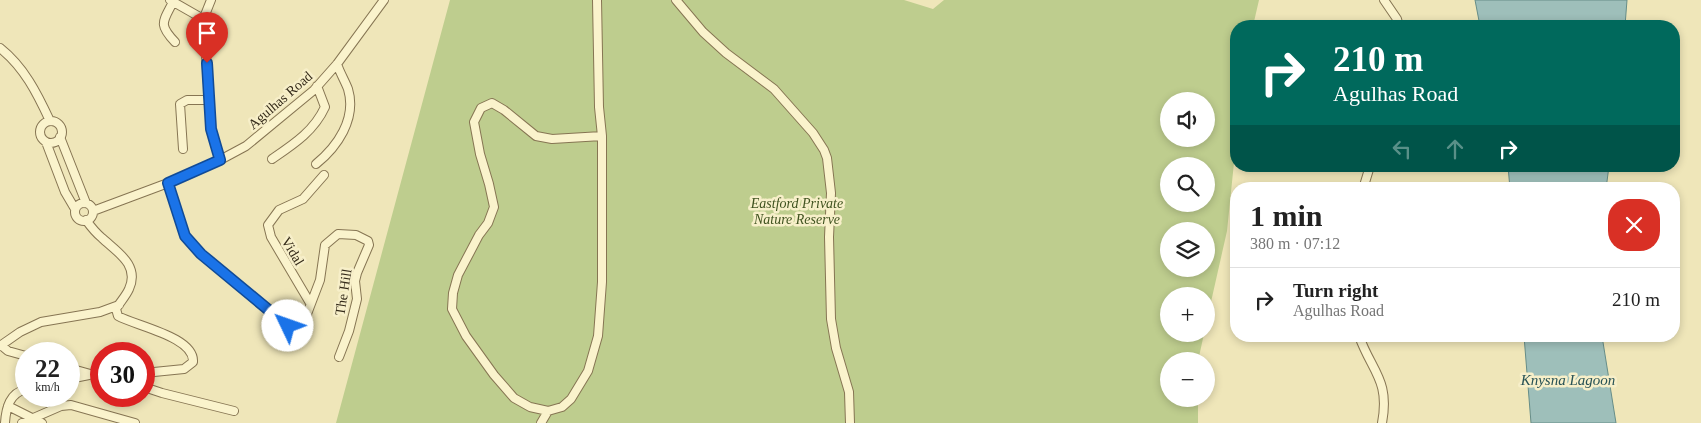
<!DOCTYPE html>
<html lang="en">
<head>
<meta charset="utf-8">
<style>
	body { margin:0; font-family:"Times New Roman",serif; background:#f2f2f2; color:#222; height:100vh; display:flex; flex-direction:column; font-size:19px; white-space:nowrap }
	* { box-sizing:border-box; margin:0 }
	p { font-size:16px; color:#767676 }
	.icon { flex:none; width:28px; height:28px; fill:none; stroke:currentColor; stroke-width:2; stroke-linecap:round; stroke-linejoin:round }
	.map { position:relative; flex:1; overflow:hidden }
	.sheet { position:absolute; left:1230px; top:182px; width:450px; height:160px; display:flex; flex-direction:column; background:#fff; border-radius:20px; box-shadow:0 2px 8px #0003 }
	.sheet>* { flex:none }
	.banner { position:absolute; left:1230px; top:20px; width:450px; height:152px; border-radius:20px; box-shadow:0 2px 8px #0003; background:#00695c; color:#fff; overflow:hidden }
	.controls { position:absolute; left:1160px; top:92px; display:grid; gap:10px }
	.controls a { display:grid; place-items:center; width:55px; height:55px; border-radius:50%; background:#fff; box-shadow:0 2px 8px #0003; font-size:25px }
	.speed { position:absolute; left:15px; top:342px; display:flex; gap:10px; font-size:25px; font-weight:700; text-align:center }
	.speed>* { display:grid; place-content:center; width:65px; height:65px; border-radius:50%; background:#fff; box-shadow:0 2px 8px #0003; line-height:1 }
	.speed small { font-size:12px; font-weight:400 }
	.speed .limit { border:8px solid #d22; background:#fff; color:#111 }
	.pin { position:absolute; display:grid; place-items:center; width:42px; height:42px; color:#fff; margin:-51px -21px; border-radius:50% 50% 50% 0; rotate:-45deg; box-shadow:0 0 5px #0007 }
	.pin .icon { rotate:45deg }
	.me { position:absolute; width:55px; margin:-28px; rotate:312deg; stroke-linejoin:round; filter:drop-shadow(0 0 4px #0008) }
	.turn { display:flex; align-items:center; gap:18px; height:105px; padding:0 20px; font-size:22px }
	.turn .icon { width:65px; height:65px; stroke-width:2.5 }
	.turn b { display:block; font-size:35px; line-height:42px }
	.lanes { display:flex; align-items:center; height:48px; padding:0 20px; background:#0003; justify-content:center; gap:25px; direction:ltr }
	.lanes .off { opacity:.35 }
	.round { display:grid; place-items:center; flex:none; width:52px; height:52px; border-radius:20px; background:#f2f2f2 }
	.headline { display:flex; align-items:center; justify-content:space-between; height:85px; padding:0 20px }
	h1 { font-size:30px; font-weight:700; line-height:38px }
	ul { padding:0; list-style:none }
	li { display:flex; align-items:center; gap:15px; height:65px; padding:0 20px; border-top:1px solid #e0e0e0 }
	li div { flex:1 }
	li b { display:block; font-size:19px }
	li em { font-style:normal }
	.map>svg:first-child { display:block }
	.green { fill:#becd8e; fill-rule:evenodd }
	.water { fill:#9ebfba; stroke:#668d88 }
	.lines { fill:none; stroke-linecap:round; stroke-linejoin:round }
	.minor-casing { stroke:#867553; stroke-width:10 }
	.minor { stroke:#faf3cc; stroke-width:8 }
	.route-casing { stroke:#114b97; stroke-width:12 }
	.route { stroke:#1a73e8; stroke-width:9 }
	.labels { text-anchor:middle; stroke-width:5; stroke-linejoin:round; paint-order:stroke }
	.street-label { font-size:14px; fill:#342a19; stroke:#f7efc9 }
	.park-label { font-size:14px; font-style:italic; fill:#3f521f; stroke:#f7efc9 }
	.water-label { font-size:15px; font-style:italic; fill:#285255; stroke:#f7efc9 }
</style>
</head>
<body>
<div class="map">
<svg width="1701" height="423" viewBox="0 0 1701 423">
	<rect width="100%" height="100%" fill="#efe6b9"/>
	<path class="green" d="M450 0H904L933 9 944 0H1259L1253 26H1236V143L1227 231 1206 324V296H1169V334H1204L1198 361H1169V399H1198V423H336ZM1169 101H1206V139H1169ZM1169 166H1206V204H1169ZM1169 231H1206V269H1169Z"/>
	<path class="water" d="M1475 0H1627L1625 26H1480Z
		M1508 166H1609L1606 189H1510Z
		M1524 336H1602L1616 423H1531Z"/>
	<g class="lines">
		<defs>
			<path id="minor" d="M170 0 205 20
				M211 0 205 15 204 26 211 129 220 160
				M676 0 703 32 726 53 774 89 813 133 824 150 827 158 831 193 829 237 831 319 836 348 849 392 850 423
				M1384 0 1397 19 1399 26
				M173 2C163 22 158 24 175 42
				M0 48C24 67 37 93 50 121
				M40 132a11 11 0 1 1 22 0a11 11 0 1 1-22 0Z
				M60 137 86 203
				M46 142 65 192 75 209
				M183 149 180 104 187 100H209
				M272 159C294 144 314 131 325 107L317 86
				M316 164C337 147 357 119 348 89 345 81 340 73 337 64
				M168 183 185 236 201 254 287 326H301L307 314 320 280 325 245 338 234 356 235 368 241 369 245 357 273 355 281 357 299 349 331 339 357
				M1363 189 1370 166
				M75 212a9 9 0 1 1 18 0a9 9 0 1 1-18 0Z
				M93 211 168 183 220 160 246 146 314 90 337 64 384 0
				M86 220C91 227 96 233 102 238 117 252 140 265 129 289 126 296 120 302 116 309L118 316C136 326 195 337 193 362L184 369 144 373
				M310 303 271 237 268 225 279 210 303 199 324 175
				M1359 336C1372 372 1390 380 1382 423
				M1 345 8 351 26 356
				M0 346 20 332 41 322 100 312 119 305
				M69 368 101 377
				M69 379 89 375
				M144 387 162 393 234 411
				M8 406 42 423
				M548 411 530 407 514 398 494 375 466 336 452 309 453 293 458 275 479 235 488 223 494 207 489 184 480 154 474 122 481 108 492 103 504 110 536 136 552 139 602 136
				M5 423C6 407 10 393 26 389
				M22 423 61 406 71 405 135 423
				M541 423 548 411 562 407 571 399 588 371 598 336 602 282V136L599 107 597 0"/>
		</defs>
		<use href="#minor" class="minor-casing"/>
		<use href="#minor" class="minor"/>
	</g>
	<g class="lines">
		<defs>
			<path id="route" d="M207 63 211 129 220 160 168 183 185 236 201 254 288 326"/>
		</defs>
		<use href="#route" class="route-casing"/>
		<use href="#route" class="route"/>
	</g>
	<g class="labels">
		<g class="street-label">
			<text transform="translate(280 100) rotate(-41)" y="5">Agulhas Road</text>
			<text transform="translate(293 251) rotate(59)" y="5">Vidal</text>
			<text transform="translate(343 292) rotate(-81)" y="5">The Hill</text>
		</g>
		<g class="park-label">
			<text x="797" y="208">Eastford Private<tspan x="797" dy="16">Nature Reserve</tspan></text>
		</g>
		<g class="water-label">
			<text x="1568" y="385">Knysna Lagoon</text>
		</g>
	</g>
</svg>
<div class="controls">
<a><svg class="icon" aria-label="sound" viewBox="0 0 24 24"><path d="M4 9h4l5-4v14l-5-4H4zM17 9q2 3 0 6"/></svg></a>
<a><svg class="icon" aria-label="search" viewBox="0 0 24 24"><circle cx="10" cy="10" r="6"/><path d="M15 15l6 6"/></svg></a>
<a><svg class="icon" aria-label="layers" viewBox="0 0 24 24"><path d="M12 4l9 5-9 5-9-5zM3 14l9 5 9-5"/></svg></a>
<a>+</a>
<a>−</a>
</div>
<div class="speed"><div>22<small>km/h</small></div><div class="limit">30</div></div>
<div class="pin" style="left:207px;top:63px;background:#d93025"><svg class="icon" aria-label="arrive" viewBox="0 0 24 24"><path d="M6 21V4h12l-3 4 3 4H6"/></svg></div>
<svg class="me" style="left:288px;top:326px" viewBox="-20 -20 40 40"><circle r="19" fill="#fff"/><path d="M0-13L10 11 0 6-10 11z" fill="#1a73e8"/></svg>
<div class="banner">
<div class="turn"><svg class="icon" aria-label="right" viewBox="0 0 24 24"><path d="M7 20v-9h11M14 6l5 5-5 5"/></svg><div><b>210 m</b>Agulhas Road</div></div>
<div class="lanes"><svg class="icon off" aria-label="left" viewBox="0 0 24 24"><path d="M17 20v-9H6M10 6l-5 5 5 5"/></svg><svg class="icon off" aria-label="ahead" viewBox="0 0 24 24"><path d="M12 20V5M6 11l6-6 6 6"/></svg><svg class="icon" aria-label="right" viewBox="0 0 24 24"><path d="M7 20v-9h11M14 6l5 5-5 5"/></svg></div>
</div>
<section class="sheet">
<div class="headline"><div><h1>1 min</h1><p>380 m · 07:12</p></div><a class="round" style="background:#d93025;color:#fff"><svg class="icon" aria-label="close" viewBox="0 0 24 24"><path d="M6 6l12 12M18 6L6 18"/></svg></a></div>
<ul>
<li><svg class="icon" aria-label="right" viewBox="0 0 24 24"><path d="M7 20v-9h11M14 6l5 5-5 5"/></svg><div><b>Turn right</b><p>Agulhas Road</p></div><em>210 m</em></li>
</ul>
</section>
</div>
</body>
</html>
